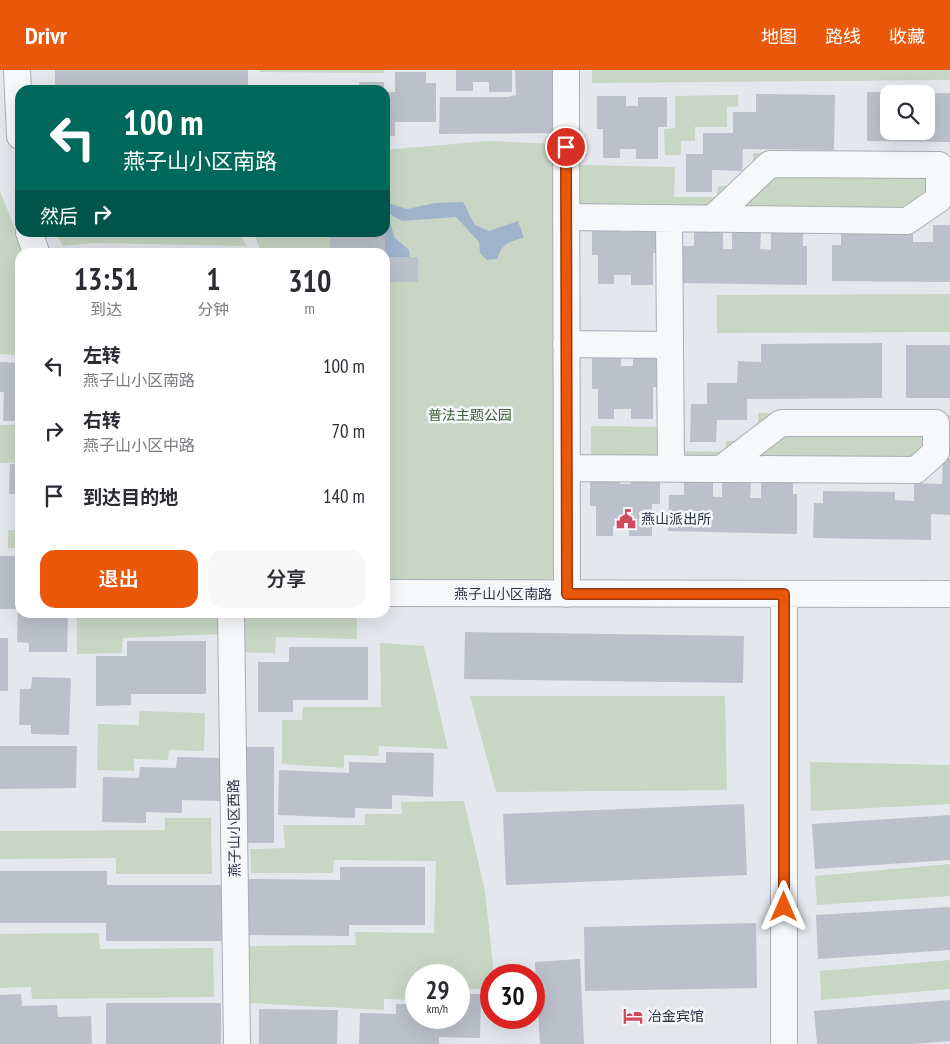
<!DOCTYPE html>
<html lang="zh">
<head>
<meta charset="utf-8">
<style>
	body { margin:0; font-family:"PT Sans Narrow","Noto Sans SC",sans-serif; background:#f7f7f7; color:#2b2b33; height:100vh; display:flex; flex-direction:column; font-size:19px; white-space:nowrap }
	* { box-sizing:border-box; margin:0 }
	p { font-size:16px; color:#7c7c81 }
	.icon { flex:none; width:28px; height:28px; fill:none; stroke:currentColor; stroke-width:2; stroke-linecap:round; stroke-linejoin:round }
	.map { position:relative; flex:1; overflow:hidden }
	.drawer { position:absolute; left:15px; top:178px; width:375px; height:370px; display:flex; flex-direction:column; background:#fff; border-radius:15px; box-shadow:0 5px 20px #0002 }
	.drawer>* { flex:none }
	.guide { position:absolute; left:15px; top:15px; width:375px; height:152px; border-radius:15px; box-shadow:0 5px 20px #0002; background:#00695c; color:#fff; overflow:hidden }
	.fabs { position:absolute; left:880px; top:15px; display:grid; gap:10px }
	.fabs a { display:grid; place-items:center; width:55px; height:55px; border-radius:10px; background:#fff; box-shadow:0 5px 20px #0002; font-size:25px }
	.speed { position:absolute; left:405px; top:894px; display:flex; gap:10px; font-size:25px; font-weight:700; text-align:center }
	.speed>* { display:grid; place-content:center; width:65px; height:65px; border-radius:50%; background:#fff; box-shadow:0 5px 20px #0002; line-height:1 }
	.speed small { font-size:12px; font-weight:400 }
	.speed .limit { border:8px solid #d22; background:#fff; color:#111 }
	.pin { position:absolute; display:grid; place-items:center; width:42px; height:42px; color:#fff; margin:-21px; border:2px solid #fff; border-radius:50%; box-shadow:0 1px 5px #0007 }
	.me { position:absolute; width:55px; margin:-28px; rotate:0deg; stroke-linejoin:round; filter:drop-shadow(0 0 4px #0008) }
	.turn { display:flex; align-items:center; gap:18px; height:105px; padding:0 25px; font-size:22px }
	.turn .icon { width:65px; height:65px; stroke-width:2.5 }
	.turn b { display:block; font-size:35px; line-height:42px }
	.then { display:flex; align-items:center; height:48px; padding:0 25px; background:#0003; gap:10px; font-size:19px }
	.eta { display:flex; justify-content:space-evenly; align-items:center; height:85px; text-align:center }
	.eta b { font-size:30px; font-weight:600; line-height:35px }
	.button { display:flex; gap:10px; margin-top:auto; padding:10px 25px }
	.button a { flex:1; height:58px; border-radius:15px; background:#ea580c; color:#fff; font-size:20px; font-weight:600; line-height:58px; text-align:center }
	.button a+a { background:#f7f7f7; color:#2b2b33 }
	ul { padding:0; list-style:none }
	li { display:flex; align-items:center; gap:15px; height:65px; padding:0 25px }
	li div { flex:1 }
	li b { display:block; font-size:19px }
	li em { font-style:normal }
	header { display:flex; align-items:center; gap:30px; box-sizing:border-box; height:70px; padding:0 25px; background:#ea580c; color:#fff }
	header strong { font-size:24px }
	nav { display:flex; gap:28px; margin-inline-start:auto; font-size:18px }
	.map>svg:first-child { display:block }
	.green { fill:#c9d6c5 }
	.water { fill:#9fb4cc }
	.building { fill:#bbc0ca }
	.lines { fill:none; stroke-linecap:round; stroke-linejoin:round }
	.minor-casing { stroke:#a9aeb7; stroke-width:28 }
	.minor { stroke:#f7f8fa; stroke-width:26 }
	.route-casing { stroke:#983908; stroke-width:12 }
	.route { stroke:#ea580c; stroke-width:9 }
	.labels { text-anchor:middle; stroke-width:5; stroke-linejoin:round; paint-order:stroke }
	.park-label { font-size:14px; fill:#3f6138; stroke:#f4f6f9 }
	.poi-label { font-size:14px; fill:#2b3445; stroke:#f4f6f9; text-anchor:start }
	.street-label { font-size:14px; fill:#2b3445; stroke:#f4f6f9 }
</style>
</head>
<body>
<header>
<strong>Drivr</strong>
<nav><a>地图</a><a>路线</a><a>收藏</a></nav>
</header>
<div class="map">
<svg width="950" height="974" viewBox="0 0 950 974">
	<rect width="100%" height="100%" fill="#e4e7ec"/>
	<path class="green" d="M260 0H384V3L260 2Z
		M592 0H950V10L592 13Z
		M738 25V36L727 37V57H695V71H681V85H665L664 59 675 58V26Z
		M488 71 555 74 556 508 512 514 385 509V182H261L254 163 385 162V80Z
		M753 83 950 86V123L947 124V141L577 147V95L675 97 674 127H717L718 116H753Z
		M0 121 24 182H20V285L0 284Z
		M56 163H239L247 176 93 173 63 176Z
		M950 224V262L717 263V225Z
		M758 343 950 345V382H917L916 400 591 397V356L677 357V381L726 382V371H758Z
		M0 355H20V392L0 393Z
		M8 460H20V478H8Z
		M77 543H221L220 564 123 568 122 583 77 584Z
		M240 543H357V569L276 567 275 583 239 582Z
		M380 573 424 576 448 679 379 676 378 686 344 685V698L282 694V650H302L303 637H381Z
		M470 626H725L727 720 496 722Z
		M139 641 205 643 204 681 169 680 168 690 134 689V701L97 700 98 654 139 655Z
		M810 692 950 695V734L811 741Z
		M464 731 485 821 494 905H491V920L459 918V905H416V930L384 929V940L248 933 247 876 356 875 355 862 434 863 436 791 334 790 333 803H251L250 779 285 778 283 755H365V744H402L401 732Z
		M165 748H211L212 804H116V788L0 789V761L165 760Z
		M950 794V826L817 835 815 806Z
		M99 863 100 879 213 878 214 927 32 929 31 917 0 918V864Z
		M950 890V919L821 930 820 901Z"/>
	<path class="water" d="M463 132 475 155 489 161 518 151 524 168C509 171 502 174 497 189L487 190 480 183 479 172 456 147 402 151 386 142 395 168 409 180 411 200H385V182H369L370 163 385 162V134L388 133 407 139 435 133Z"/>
	<path class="building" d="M55 0H248V20H55Z
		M456 0H512V22H489V12H473V21H456Z
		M515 0H553V63L439 64 440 27H508L516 25Z
		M395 2H426V13H436V52H395V66H385V22H395Z
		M359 12H384V20H359Z
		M275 17 303 18V20H275Z
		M314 18H344V20H314Z
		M867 22H889V61H926V23H950V72L867 71Z
		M756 24 835 25 834 80 743 79 742 101 712 100V122H686V84H703V63H733V42H756Z
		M597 26H626V36H638V27H667V57H658V89H636V79H620V88H603V59H597Z
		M592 152H621V162H633V153H662V183H653V215H631V205H614V214H598V185H592Z
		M933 155H950V212L832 211V175H841V163L913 164V172H933Z
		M694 161 723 162V179H732V161L761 162 760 179 771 180V161L803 162V176H807V215L678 213 679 176H694Z
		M330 162H385V182H330Z
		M94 180 137 181V182H94Z
		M385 187H418V212H385Z
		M882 273V328L747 329V350H717L716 372H690L691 334H707V313H737L738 291 761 292V274Z
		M906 275H950V328H906Z
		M592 286H621V296H633V287H662V317H653V349H631V339H614V349H598V319H592Z
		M0 292 20 293V351H3L4 322H0Z
		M943 388H950V445L931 444V470L813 468 814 433H823V421L895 422V430L914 431V413L942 414Z
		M10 394H20V424H9Z
		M590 403H620V414H631V405H660V434H652V466H629V456H613V466H596V436H590Z
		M684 410H713V427H722V410H751L750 428H761V410H793V424H797V464L668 461 669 425H684Z
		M0 486H16V539H0Z
		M18 537H20V542H68L67 582H29V573L17 572Z
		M465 562 744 566 743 613 464 609Z
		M0 568H8V621H0Z
		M127 571H206V624H131V635L96 636V586H127Z
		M289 577H368V630H293V642H258V592H289Z
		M32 607 71 608 69 665 31 664V655H19L20 619H31Z
		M0 676H77L76 718 0 719Z
		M244 677H274V773H245Z
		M386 682 434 683 433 727 392 725V739L355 738V748L278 745 279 700 349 703V692L386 693Z
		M177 687 224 688 223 731 182 730V743L146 742V753L102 752 103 707 139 708 140 697 176 698Z
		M744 734 747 805 506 815 503 744Z
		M950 745V790L815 799 812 754Z
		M340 797H425V855H349V866L247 865V809L340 810Z
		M0 801H107V815H225V871H106V853H0Z
		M950 837V880L818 889 816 845Z
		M756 853 757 918 585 921 584 857Z
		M580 889 584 974H540L535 892Z
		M21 924 22 936 57 935 58 947 91 946 92 974H0V925Z
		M459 924H481L480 968 439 967V974H359L360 943 396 944V934H416V948H459Z
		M950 930V971L913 974H817L814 941Z
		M106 933H221V974H106Z
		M259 939 338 940 337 974H259Z"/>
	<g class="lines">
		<defs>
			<path id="minor" d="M17 0 20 66
				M566 0 567 524
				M566 147 907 151 939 129V95L770 94 712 149
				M669 148 671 398
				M29 162 36 182
				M566 274 670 275
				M567 398 916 400 936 382V353H781L722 398
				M385 523 950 524
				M231 542 237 974
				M784 974V524"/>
		</defs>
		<use href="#minor" class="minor-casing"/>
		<use href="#minor" class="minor"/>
	</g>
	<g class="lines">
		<defs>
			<path id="route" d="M566 77 567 524H784V837"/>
		</defs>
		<use href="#route" class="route-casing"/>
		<use href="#route" class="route"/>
	</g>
	<defs>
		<symbol id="civic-bare" viewBox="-9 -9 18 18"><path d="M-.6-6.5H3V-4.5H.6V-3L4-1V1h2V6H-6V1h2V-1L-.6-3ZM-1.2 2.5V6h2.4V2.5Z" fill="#d1495b" stroke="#f4f6f9" stroke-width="2.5" paint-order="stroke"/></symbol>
		<symbol id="hotel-bare" viewBox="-9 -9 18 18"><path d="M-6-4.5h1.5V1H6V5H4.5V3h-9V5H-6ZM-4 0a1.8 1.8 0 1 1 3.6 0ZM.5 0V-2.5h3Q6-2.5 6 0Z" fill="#d1495b" stroke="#f4f6f9" stroke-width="2.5" paint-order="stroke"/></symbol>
	</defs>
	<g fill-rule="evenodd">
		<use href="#civic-bare" x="612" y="435" width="28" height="28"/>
		<use href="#hotel-bare" x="619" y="932" width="28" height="28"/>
	</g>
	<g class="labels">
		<g class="park-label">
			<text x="470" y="350">普法主题公园</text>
		</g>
		<g class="poi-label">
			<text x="641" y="454">燕山派出所</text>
			<text x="648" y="951">冶金宾馆</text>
		</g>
		<g class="street-label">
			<text x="503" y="529">燕子山小区南路</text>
			<text transform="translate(234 758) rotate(-91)" y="5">燕子山小区西路</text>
		</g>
	</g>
</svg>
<div class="fabs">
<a><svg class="icon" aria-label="search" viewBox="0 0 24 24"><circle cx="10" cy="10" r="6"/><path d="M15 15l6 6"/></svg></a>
</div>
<div class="speed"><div>29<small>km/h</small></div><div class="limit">30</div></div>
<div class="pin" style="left:566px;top:77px;background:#d93025"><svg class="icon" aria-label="arrive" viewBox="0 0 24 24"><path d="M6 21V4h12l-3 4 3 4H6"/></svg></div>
<svg class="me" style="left:784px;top:837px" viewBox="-20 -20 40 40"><path d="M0-17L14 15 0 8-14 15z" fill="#ea580c" stroke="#fff" stroke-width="4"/></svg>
<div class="guide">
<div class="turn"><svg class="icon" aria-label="left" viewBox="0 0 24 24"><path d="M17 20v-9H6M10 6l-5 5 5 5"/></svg><div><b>100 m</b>燕子山小区南路</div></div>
<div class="then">然后<svg class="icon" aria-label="right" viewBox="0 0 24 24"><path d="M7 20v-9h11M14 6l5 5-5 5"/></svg></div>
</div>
<section class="drawer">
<div class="eta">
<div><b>13:51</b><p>到达</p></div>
<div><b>1</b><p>分钟</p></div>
<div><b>310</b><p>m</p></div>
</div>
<ul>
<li><svg class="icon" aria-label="left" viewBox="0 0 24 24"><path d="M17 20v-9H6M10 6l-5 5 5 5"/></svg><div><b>左转</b><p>燕子山小区南路</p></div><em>100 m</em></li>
<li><svg class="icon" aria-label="right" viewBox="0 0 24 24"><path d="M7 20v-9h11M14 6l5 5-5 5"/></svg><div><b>右转</b><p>燕子山小区中路</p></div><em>70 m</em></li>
<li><svg class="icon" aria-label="arrive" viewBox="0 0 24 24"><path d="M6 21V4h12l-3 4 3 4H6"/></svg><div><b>到达目的地</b></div><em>140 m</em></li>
</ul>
<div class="button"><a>退出</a><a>分享</a></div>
</section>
</div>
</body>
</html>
